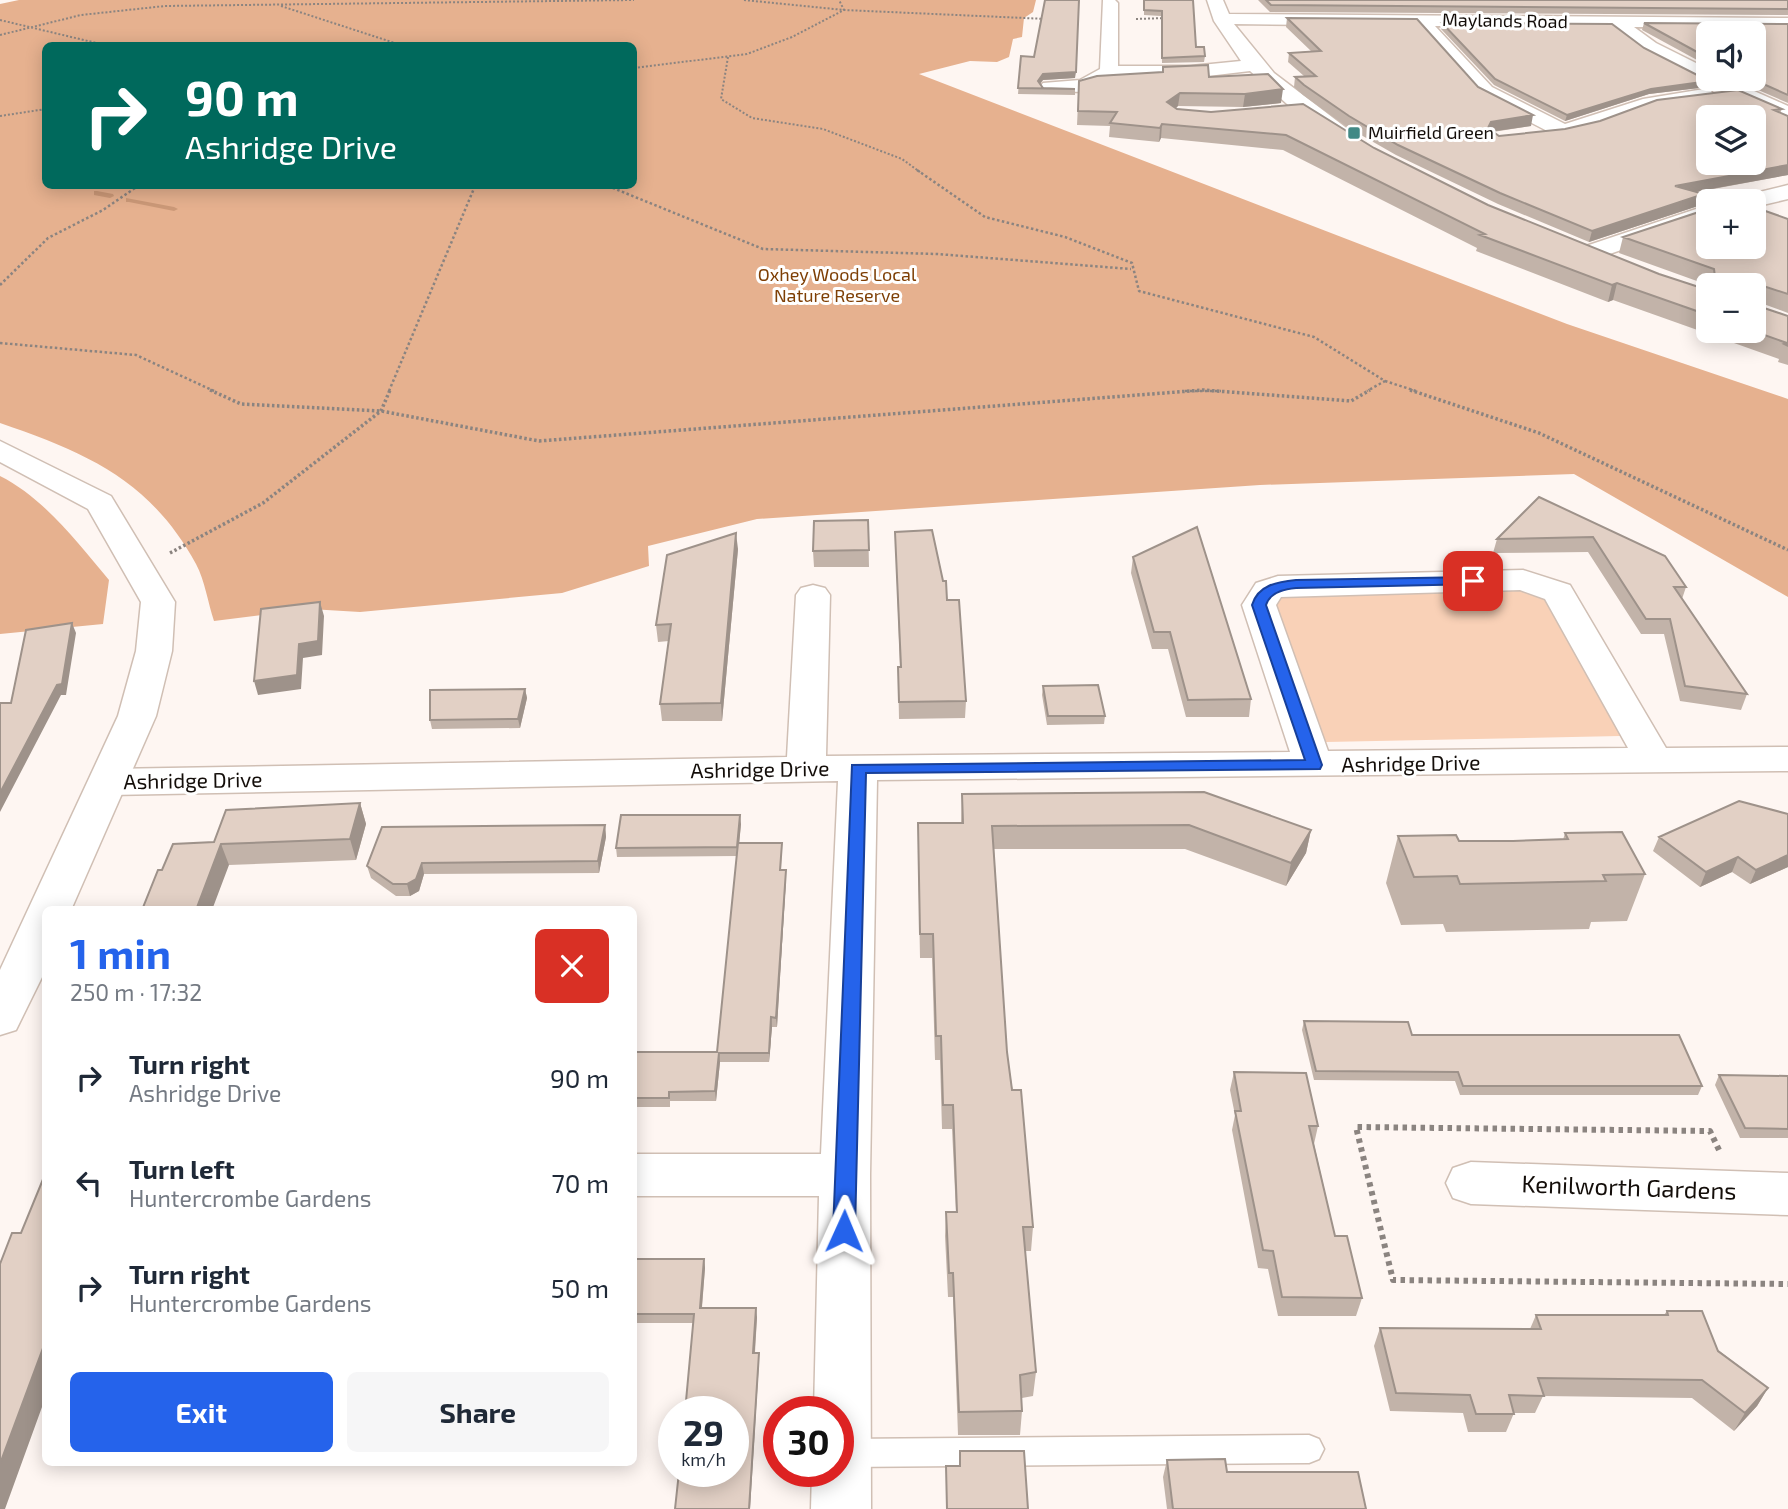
<!DOCTYPE html>
<html lang="en">
<head>
<meta charset="utf-8">
<style>
	body { margin:0; font-family:"Exo 2",sans-serif; background:#f6f6f7; color:#1f2937; height:100vh; display:flex; flex-direction:column; font-size:26px; white-space:nowrap }
	* { box-sizing:border-box; margin:0 }
	p { font-size:23px; color:#747a83 }
	.icon { flex:none; width:38px; height:38px; fill:none; stroke:currentColor; stroke-width:2; stroke-linecap:round; stroke-linejoin:round }
	.map { position:relative; flex:1; overflow:hidden }
	.drawer { position:absolute; left:42px; top:906px; width:595px; height:560px; display:flex; flex-direction:column; background:#fff; border-radius:10px; box-shadow:0 4px 18px #0003 }
	.drawer>* { flex:none }
	.top-card { position:absolute; left:42px; top:42px; width:595px; height:147px; border-radius:10px; box-shadow:0 4px 18px #0003; background:#00695c; color:#fff; overflow:hidden }
	.buttons { position:absolute; left:1696px; top:21px; display:grid; gap:14px }
	.buttons a { display:grid; place-items:center; width:70px; height:70px; border-radius:10px; background:#fff; box-shadow:0 4px 18px #0003; font-size:35px }
	.speed { position:absolute; left:658px; top:1396px; display:flex; gap:14px; font-size:35px; font-weight:700; text-align:center }
	.speed>* { display:grid; place-content:center; width:91px; height:91px; border-radius:50%; background:#fff; box-shadow:0 4px 18px #0003; line-height:1 }
	.speed small { font-size:18px; font-weight:400 }
	.speed .limit { border:10px solid #d22; background:#fff; color:#111 }
	.pin { position:absolute; display:grid; place-items:center; width:60px; height:60px; color:#fff; margin:-30px; border-radius:14px; box-shadow:0 4px 10px #0006 }
	.me { position:absolute; width:77px; margin:-38px; rotate:1deg; stroke-linejoin:round; filter:drop-shadow(0 0 5px #0008) }
	.turn { display:flex; align-items:center; gap:24px; height:147px; padding:0 28px; font-size:32px }
	.turn .icon { width:91px; height:91px; stroke-width:2.5 }
	.turn b { display:block; font-size:49px; line-height:60px }
	.round { display:grid; place-items:center; flex:none; width:74px; height:74px; border-radius:10px; background:#f6f6f7 }
	.head { display:flex; align-items:center; justify-content:space-between; height:119px; padding:0 28px }
	h1 { font-size:42px; font-weight:700; line-height:52px; color:#2563eb }
	.action { display:flex; gap:14px; margin-top:auto; padding:14px 28px }
	.action a { flex:1; height:80px; border-radius:10px; background:#2563eb; color:#fff; font-size:28px; font-weight:700; line-height:80px; text-align:center }
	.action a+a { background:#f6f6f7; color:#1f2937 }
	ul { padding:0; list-style:none }
	li { display:flex; align-items:center; gap:21px; height:105px; padding:0 28px }
	li div { flex:1 }
	li b { display:block; font-size:26px }
	li em { font-style:normal }
	.map>svg:first-child { display:block }
	.green { fill:#f9d1b7 }
	.forest { fill:#e6b18f; fill-rule:evenodd }
	.lines { fill:none; stroke-linecap:round; stroke-linejoin:round }
	.stream { fill:#cc9978; fill-rule:evenodd }
	.lane-casing { stroke:#d0bfb4; stroke-width:3 }
	.street-casing { stroke:#d0bfb4; stroke-width:3 }
	.secondary-casing { stroke:#d0bfb4; stroke-width:3 }
	.path-far3 { stroke:#8b8480; stroke-width:2; stroke-dasharray:2 2; stroke-linecap:butt }
	.path-far2 { stroke:#8b8480; stroke-width:2.5; stroke-dasharray:2.5 2.5; stroke-linecap:butt }
	.path-far1 { stroke:#8b8480; stroke-width:3.5; stroke-dasharray:2.5 2.5; stroke-linecap:butt }
	.path { stroke:#8b8480; stroke-width:6; stroke-dasharray:4.5 4.5; stroke-linecap:butt }
	.lane { fill:#fff; fill-rule:evenodd }
	.street { fill:#fff; fill-rule:evenodd }
	.secondary { fill:#fff; fill-rule:evenodd }
	.wall { fill:#c2b3a9 }
	.shaded-wall { fill:#9e928a }
	.building { fill:#e2d0c5; stroke:#9e928a; stroke-width:2; fill-rule:evenodd }
	.route { fill:#2563eb; stroke:#184099; stroke-width:2 }
	.poi-dot { fill:#428985; stroke:#fff; stroke-width:2.5 }
	.labels { text-anchor:middle; stroke-width:6; stroke-linejoin:round; paint-order:stroke }
	.far-street-label { font-size:18px; fill:#130d09; stroke:#fff }
	.far-poi-label { font-size:18px; fill:#130d09; stroke:#fff; text-anchor:start }
	.far-park-label { font-size:18px; fill:#7e3f05; stroke:#fff }
	.street-label { font-size:21px; fill:#130d09; stroke:#fff }
	.near-street-label { font-size:24px; fill:#130d09; stroke:#fff }
</style>
</head>
<body>
<div class="map">
<svg width="1788" height="1509" viewBox="0 0 1788 1509">
	<rect width="100%" height="100%" fill="#fef6f2"/>
	<path class="green" d="M1521 589 1544 594 1623 728 1620 736 1326 742 1318 732 1275 608 1282 597 1292 594Z"/>
	<path class="forest" d="M19 0H1036L1033 12 1024 18 1022 37 1013 39 1009 57 997 62 970 61 919 74 1567 324 1788 399V597L1574 474 1260 485 757 519 648 546 649 566 562 593 360 612 310 609 214 621C208 603 205 581 196 564 150 480 87 453 0 423V4ZM46 46H634V186H46Z
		M0 476C44 498 78 543 109 580L103 624 0 634Z"/>
	<g class="lines">
		<path class="stream" d="M97 191 113 194 114 196 110 198 94 195V191Z
			M126 198 174 207 178 209 174 211 129 202H126Z"/>
		<defs>
			<path id="lane" d="M1309 1435 1319 1439 1324 1449 1319 1459 1309 1463 846 1467 838 1464V1442L846 1439Z"/>
			<path id="street" d="M1103 0H1115L1118 3V66H1191L1241 61 1214 21 1207 0H1223L1229 14 1788 18V28L1634 27 1656 43 1708 69V79H1727L1788 106V120L1644 51 1611 27 1435 26 1492 87 1565 124 1643 99 1704 89 1711 91 1714 95 1711 99C1693 104 1674 104 1656 108 1625 115 1587 143 1555 135L1478 95 1416 26 1234 24 1274 73 1349 130 1352 134 1349 138 1342 140 1297 113 1250 71 1191 78H1112L1085 92 1043 91 1040 87 1043 83 1080 80 1100 69Z
				M1788 185V199L1754 207V201H1740L1743 196Z
				M1708 205V220L1598 258H1580L1577 253 1580 248Z
				M1523 570 1570 585 1666 748 1788 747V771L877 780 870 1175 871 1509H811L812 1472H838V1412H814L819 1196H634V1154H821L838 781 110 795 96 791 90 782 96 773 110 769 787 757 796 595 801 588 813 585 825 588 830 595 826 756 1290 752 1242 605 1256 583 1278 576ZM1520 590 1545 599 1628 748 1328 751 1276 605 1281 597Z
				M1471 1162 1788 1173V1215L1471 1204 1453 1198 1446 1183 1453 1168Z"/>
			<path id="secondary" d="M0 441 111 496 175 602 172 651 156 716 71 910H46V969L16 1030 0 1035V970L118 716 136 651 141 602 88 509 0 462Z"/>
		</defs>
		<use href="#lane" class="lane-casing"/>
		<use href="#street" class="street-casing"/>
		<use href="#secondary" class="secondary-casing"/>
		<path class="path-far3" d="M744 0 844 10 1047 19
			M281 6 404 46
			M1136 19 1166 18
			M0 20 109 46
			M0 35 81 15 165 6 634 0
			M728 57 721 99 752 118 823 129 902 159 920 172
			M634 68 747 54 792 37 844 10 839 0
			M0 116 46 109"/>
		<path class="path-far2" d="M917 170 985 217 1065 237 1132 263 1139 291 1314 337 1385 381 1367 391
			M608 186 763 249 937 254 1131 269
			M0 285 48 238 103 210 138 186
			M0 343 136 355 214 391
			M1385 381 1416 391
			M389 391 475 186
			M1185 391H1221"/>
		<path class="path-far1" d="M210 390 241 404 381 411 539 441 1203 390 1351 401 1370 390
			M1410 390 1539 433 1788 550
			M170 553 263 503 381 411 390 390"/>
		<path class="path" d="M1719 1150 1710 1131 1356 1127 1393 1280 1788 1284"/>
		<use href="#lane" class="lane"/>
		<use href="#street" class="street"/>
		<use href="#secondary" class="secondary"/>
	</g>
	<path class="wall" d="M1144 0H1193L1196 47 1205 56 1204 62 1162 63 1161 16 1144 15Z
		M1258 0H1788V15L1270 12Z
		M1287 18 1478 87 1531 126 1493 132 1499 136 1782 109 1780 113 1788 116V175L1697 192 1704 194 1701 205 1589 242 1498 204 1396 155 1347 127 1303 95 1294 87 1295 77 1304 76 1288 62 1289 53 1311 51 1286 27Z
		M1442 23 1644 48 1707 87 1649 94 1565 121 1494 85 1441 29Z
		M1644 23 1788 24V103L1733 79H1754L1708 33V66L1642 30Z
		M1021 56 1034 57 1075 78 1043 80 1040 84 1043 88 1075 89V95L1018 94Z
		M1209 77 1281 103 1243 107 1178 106 1176 108 1374 148 1488 205 1659 274 1708 290V331H1754V285H1708L1619 253 1623 237 1788 219V313L1758 302V306L1788 316V365L1778 362 1779 359 1613 300 1608 302 1476 251 1477 248 1283 150 1161 138 1159 142 1109 137 1110 126 1077 125 1079 81Z
		M1539 497 1686 587 1682 599 1747 694 1741 710 1680 701 1664 634H1641L1588 552 1493 553 1497 539Z
		M868 520 869 567H814L813 551Z
		M895 532 947 600 966 701 965 718 899 719 898 667H900Z
		M738 549 722 721H662L660 704 669 641 658 642 656 625Z
		M1133 557 1251 699 1249 717H1186L1168 649H1152L1131 573Z
		M1043 686 1105 716 1104 724 1047 725 1042 695Z
		M525 689 527 698 520 728 432 729 430 720Z
		M962 794 1311 830 1306 853 1286 886 1185 849H994L1007 1052 1033 1227 1031 1251H1025L1036 1372 1033 1396 1022 1398V1411L1020 1435H958L953 1297H948L945 1236 946 1212H956L952 1129H942L940 1060H935L932 958H920L918 847V823H961Z
		M360 803 366 824 356 860 229 865 162 870 214 842Z
		M1788 814V867L1750 884 1732 872 1700 887 1653 851 1659 837Z
		M741 824 739 843H782L781 870 786 879 777 1027H772L769 1062H720L716 1101H670V1107H634V1052H717L737 856 617 857 616 848Z
		M605 825 606 837 599 873 424 874 419 891 410 896H396L371 878 367 866Z
		M1565 833 1645 874 1627 921 1591 922 1589 929 1446 932 1443 924 1401 925 1386 883 1398 836 1459 841 1563 840Z
		M1304 1021 1412 1035 1702 1086 1698 1095H1460L1455 1081 1314 1080 1302 1030Z
		M1234 1072 1318 1126 1314 1144 1335 1236 1362 1298 1356 1316H1278L1268 1269 1258 1268 1232 1130 1235 1115 1230 1090Z
		M1719 1075 1788 1076V1138H1740L1715 1085Z
		M634 1259H704L705 1268 702 1308 757 1317 755 1353 759 1362 693 1323H634Z
		M1667 1311 1768 1388 1757 1406 1734 1431 1692 1398 1543 1396 1535 1413H1514L1506 1432H1468L1463 1413 1390 1411 1374 1346 1380 1328 1530 1329 1536 1315H1664Z
		M960 1451 1028 1509H946V1466H959Z
		M1167 1460 1227 1472 1366 1509H1167L1163 1477Z"/>
	<path class="shaded-wall" d="M1076 72 1075 78 1043 80 1037 87 1038 81 1043 74Z
		M1709 81 1707 87 1649 94 1565 121 1567 115 1651 89Z
		M1283 89 1281 103 1243 107 1245 94Z
		M1180 93 1178 106 1166 116 1167 102Z
		M1533 115 1531 126 1489 132 1488 128 1491 122Z
		M1162 124 1161 138 1159 142 1160 128Z
		M1788 165V175L1672 196 1675 186Z
		M1704 194 1701 205 1589 242 1592 231Z
		M1617 283 1613 300 1608 302 1612 285Z
		M736 533 738 549 722 721 721 703Z
		M320 602 324 616 322 655 303 658 301 689 258 695 254 681 299 644Z
		M72 623 76 633 66 695H61L0 812V793Z
		M525 689 527 698 520 728 518 719Z
		M360 803 366 824 356 860 350 839Z
		M740 815 741 824 738 856 737 847Z
		M605 825 606 837 599 873 598 861Z
		M1311 830 1306 853 1286 886 1291 863Z
		M221 844 229 865 212 910H196Z
		M1788 855V867L1750 884 1756 870Z
		M1738 857 1732 872 1700 887 1706 872Z
		M422 863 424 874 419 891 410 896 407 884Z
		M786 870V879L777 1027 776 1018Z
		M771 1017 772 1027 769 1062V1053Z
		M719 1053 720 1062 716 1101 715 1091Z
		M704 1259 705 1268 701 1317 700 1308Z
		M756 1308 757 1317 754 1362 753 1353Z
		M46 1340V1396L5 1509H0V1464Z
		M759 1353V1362L750 1509H749Z
		M1768 1388 1757 1406 1734 1431 1745 1413Z"/>
	<path class="building" d="M1045 0H1079L1076 72 1043 74 1038 81 1043 88 1075 89 1018 88 1021 56 1034 57Z
		M1144 0H1193L1196 47H1204L1205 56 1162 58V11L1144 10Z
		M1266 0H1788V9L1271 5Z
		M1287 18 1417 19 1478 87 1533 115 1491 122 1488 128 1499 136 1565 129 1600 121 1657 100 1738 90 1782 109 1774 110 1788 116V165L1675 186 1704 194 1592 231 1500 193 1398 145 1349 116 1304 85 1295 77 1316 76 1289 53 1321 51ZM1708 117H1754V163H1708Z
		M1442 23 1612 24 1644 48 1709 81 1651 89 1567 115 1495 79Z
		M1644 23 1788 24V95L1752 79H1754V33H1708V58Z
		M1208 65 1209 77 1268 74 1283 89 1245 94 1180 93 1167 102 1177 109 1211 112 1303 104 1374 148 1488 205 1659 274 1708 290V315L1617 283 1612 285 1480 235 1485 234 1286 135 1162 124 1160 128 1110 123 1117 112 1078 111 1079 81 1097 76 1163 72V67Z
		M1715 193 1738 201H1714Z
		M1754 207 1788 219V294L1760 285 1757 288 1758 306 1788 316V346L1784 344 1787 343 1753 331 1754 285H1716L1714 269 1623 237 1708 209V247H1754Z
		M1539 497 1665 556 1686 587H1674L1747 694 1685 686 1670 619H1646L1593 537 1497 539Z
		M868 520 869 550 813 551 814 521Z
		M1197 527 1251 699 1188 700 1170 632H1154L1133 557Z
		M932 530 943 581H946L947 600H959L966 701 899 702 898 667H901L895 532Z
		M736 533 721 703 660 704 671 624 656 625 667 555Z
		M320 602 318 641 299 644 297 675 254 681 261 609Z
		M72 623 62 684 57 685 0 793V703H11L26 630Z
		M1098 685 1105 716H1048L1043 686Z
		M525 689 518 719 430 720V690Z
		M1204 792 1311 830 1291 863 1189 825 992 826 1007 1052 1012 1090H1021L1033 1227H1023L1036 1372 1020 1375 1022 1411 959 1412 953 1273H949L946 1212H957L953 1105H943L941 1036H936L933 934H920L918 823H963L962 794Z
		M1739 801 1788 814V855L1756 870 1738 857 1706 872 1659 837Z
		M360 803 350 839 221 844 196 910H142L158 870H162L173 844 214 842 226 810Z
		M621 815H740L737 847 616 848Z
		M605 825 598 861 422 863 416 879 407 884H393L367 866 382 827Z
		M1622 832 1645 874 1603 875 1606 881 1460 884 1457 876 1414 877 1398 836 1456 835 1459 841H1513L1568 839 1565 833Z
		M738 843H782L780 870H786L776 1018 771 1017 769 1053H719L715 1091 669 1092V1098H634V1052H717Z
		M1304 1021 1408 1022 1412 1035H1679L1702 1086H1463L1458 1072 1316 1071Z
		M1234 1072 1306 1073 1318 1126H1309L1335 1236H1347L1362 1298 1282 1297 1273 1251 1263 1250 1235 1111H1241Z
		M1719 1075 1788 1076V1129L1745 1128Z
		M46 1172V1340L0 1464V1264L12 1233H21Z
		M634 1259H704L700 1308H756L753 1353H759L749 1509H675L679 1472H733V1412H685L694 1314H634Z
		M1667 1311H1702L1718 1351 1768 1388 1745 1413 1702 1380 1538 1378 1544 1396 1509 1395 1514 1414H1476L1470 1395 1396 1393 1380 1328 1541 1329 1536 1315H1668Z
		M960 1451H1024L1028 1509H947L946 1466H960Z
		M1225 1459 1227 1472H1358L1366 1509H1173L1167 1460Z"/>
	<path class="route" d="M1473 577 1480 581 1478 584 1296 588C1284 589 1270 592 1266 605L1322 765 1320 769 866 773 855 1231 852 1237 844 1240 837 1237 833 1231 852 765 1305 760 1252 605C1258 585 1277 582 1296 580Z"/>
	<rect class="poi-dot" x="1347" y="126" width="14" height="14" rx="3.5"/>
	<g class="labels">
		<g class="far-street-label">
			<text transform="translate(1505 21) rotate(1)" y="6">Maylands Road</text>
		</g>
		<g class="far-poi-label">
			<text x="1368" y="139">Muirfield Green</text>
		</g>
		<g class="far-park-label">
			<text x="837" y="281">Oxhey Woods Local<tspan x="837" dy="21">Nature Reserve</tspan></text>
		</g>
		<g class="street-label">
			<text transform="translate(1411 764) rotate(-1)" y="7">Ashridge Drive</text>
			<text transform="translate(760 770) rotate(-1)" y="7">Ashridge Drive</text>
			<text transform="translate(193 781) rotate(-1)" y="7">Ashridge Drive</text>
		</g>
		<g class="near-street-label">
			<text transform="translate(1629 1188) rotate(2)" y="8">Kenilworth Gardens</text>
		</g>
	</g>
</svg>
<div class="buttons">
<a><svg class="icon" aria-label="sound" viewBox="0 0 24 24"><path d="M4 9h4l5-4v14l-5-4H4zM17 9q2 3 0 6"/></svg></a>
<a><svg class="icon" aria-label="layers" viewBox="0 0 24 24"><path d="M12 4l9 5-9 5-9-5zM3 14l9 5 9-5"/></svg></a>
<a>+</a>
<a>−</a>
</div>
<div class="speed"><div>29<small>km/h</small></div><div class="limit">30</div></div>
<div class="pin" style="left:1473px;top:581px;background:#d93025"><svg class="icon" aria-label="arrive" viewBox="0 0 24 24"><path d="M6 21V4h12l-3 4 3 4H6"/></svg></div>
<svg class="me" style="left:844px;top:1231px" viewBox="-20 -20 40 40"><path d="M0-17L14 15 0 8-14 15z" fill="#2563eb" stroke="#fff" stroke-width="4"/></svg>
<div class="top-card">
<div class="turn"><svg class="icon" aria-label="right" viewBox="0 0 24 24"><path d="M7 20v-9h11M14 6l5 5-5 5"/></svg><div><b>90 m</b>Ashridge Drive</div></div>
</div>
<section class="drawer">
<div class="head"><div><h1>1 min</h1><p>250 m · 17:32</p></div><a class="round" style="background:#d93025;color:#fff"><svg class="icon" aria-label="close" viewBox="0 0 24 24"><path d="M6 6l12 12M18 6L6 18"/></svg></a></div>
<ul>
<li><svg class="icon" aria-label="right" viewBox="0 0 24 24"><path d="M7 20v-9h11M14 6l5 5-5 5"/></svg><div><b>Turn right</b><p>Ashridge Drive</p></div><em>90 m</em></li>
<li><svg class="icon" aria-label="left" viewBox="0 0 24 24"><path d="M17 20v-9H6M10 6l-5 5 5 5"/></svg><div><b>Turn left</b><p>Huntercrombe Gardens</p></div><em>70 m</em></li>
<li><svg class="icon" aria-label="right" viewBox="0 0 24 24"><path d="M7 20v-9h11M14 6l5 5-5 5"/></svg><div><b>Turn right</b><p>Huntercrombe Gardens</p></div><em>50 m</em></li>
</ul>
<div class="action"><a>Exit</a><a>Share</a></div>
</section>
</div>
</body>
</html>
